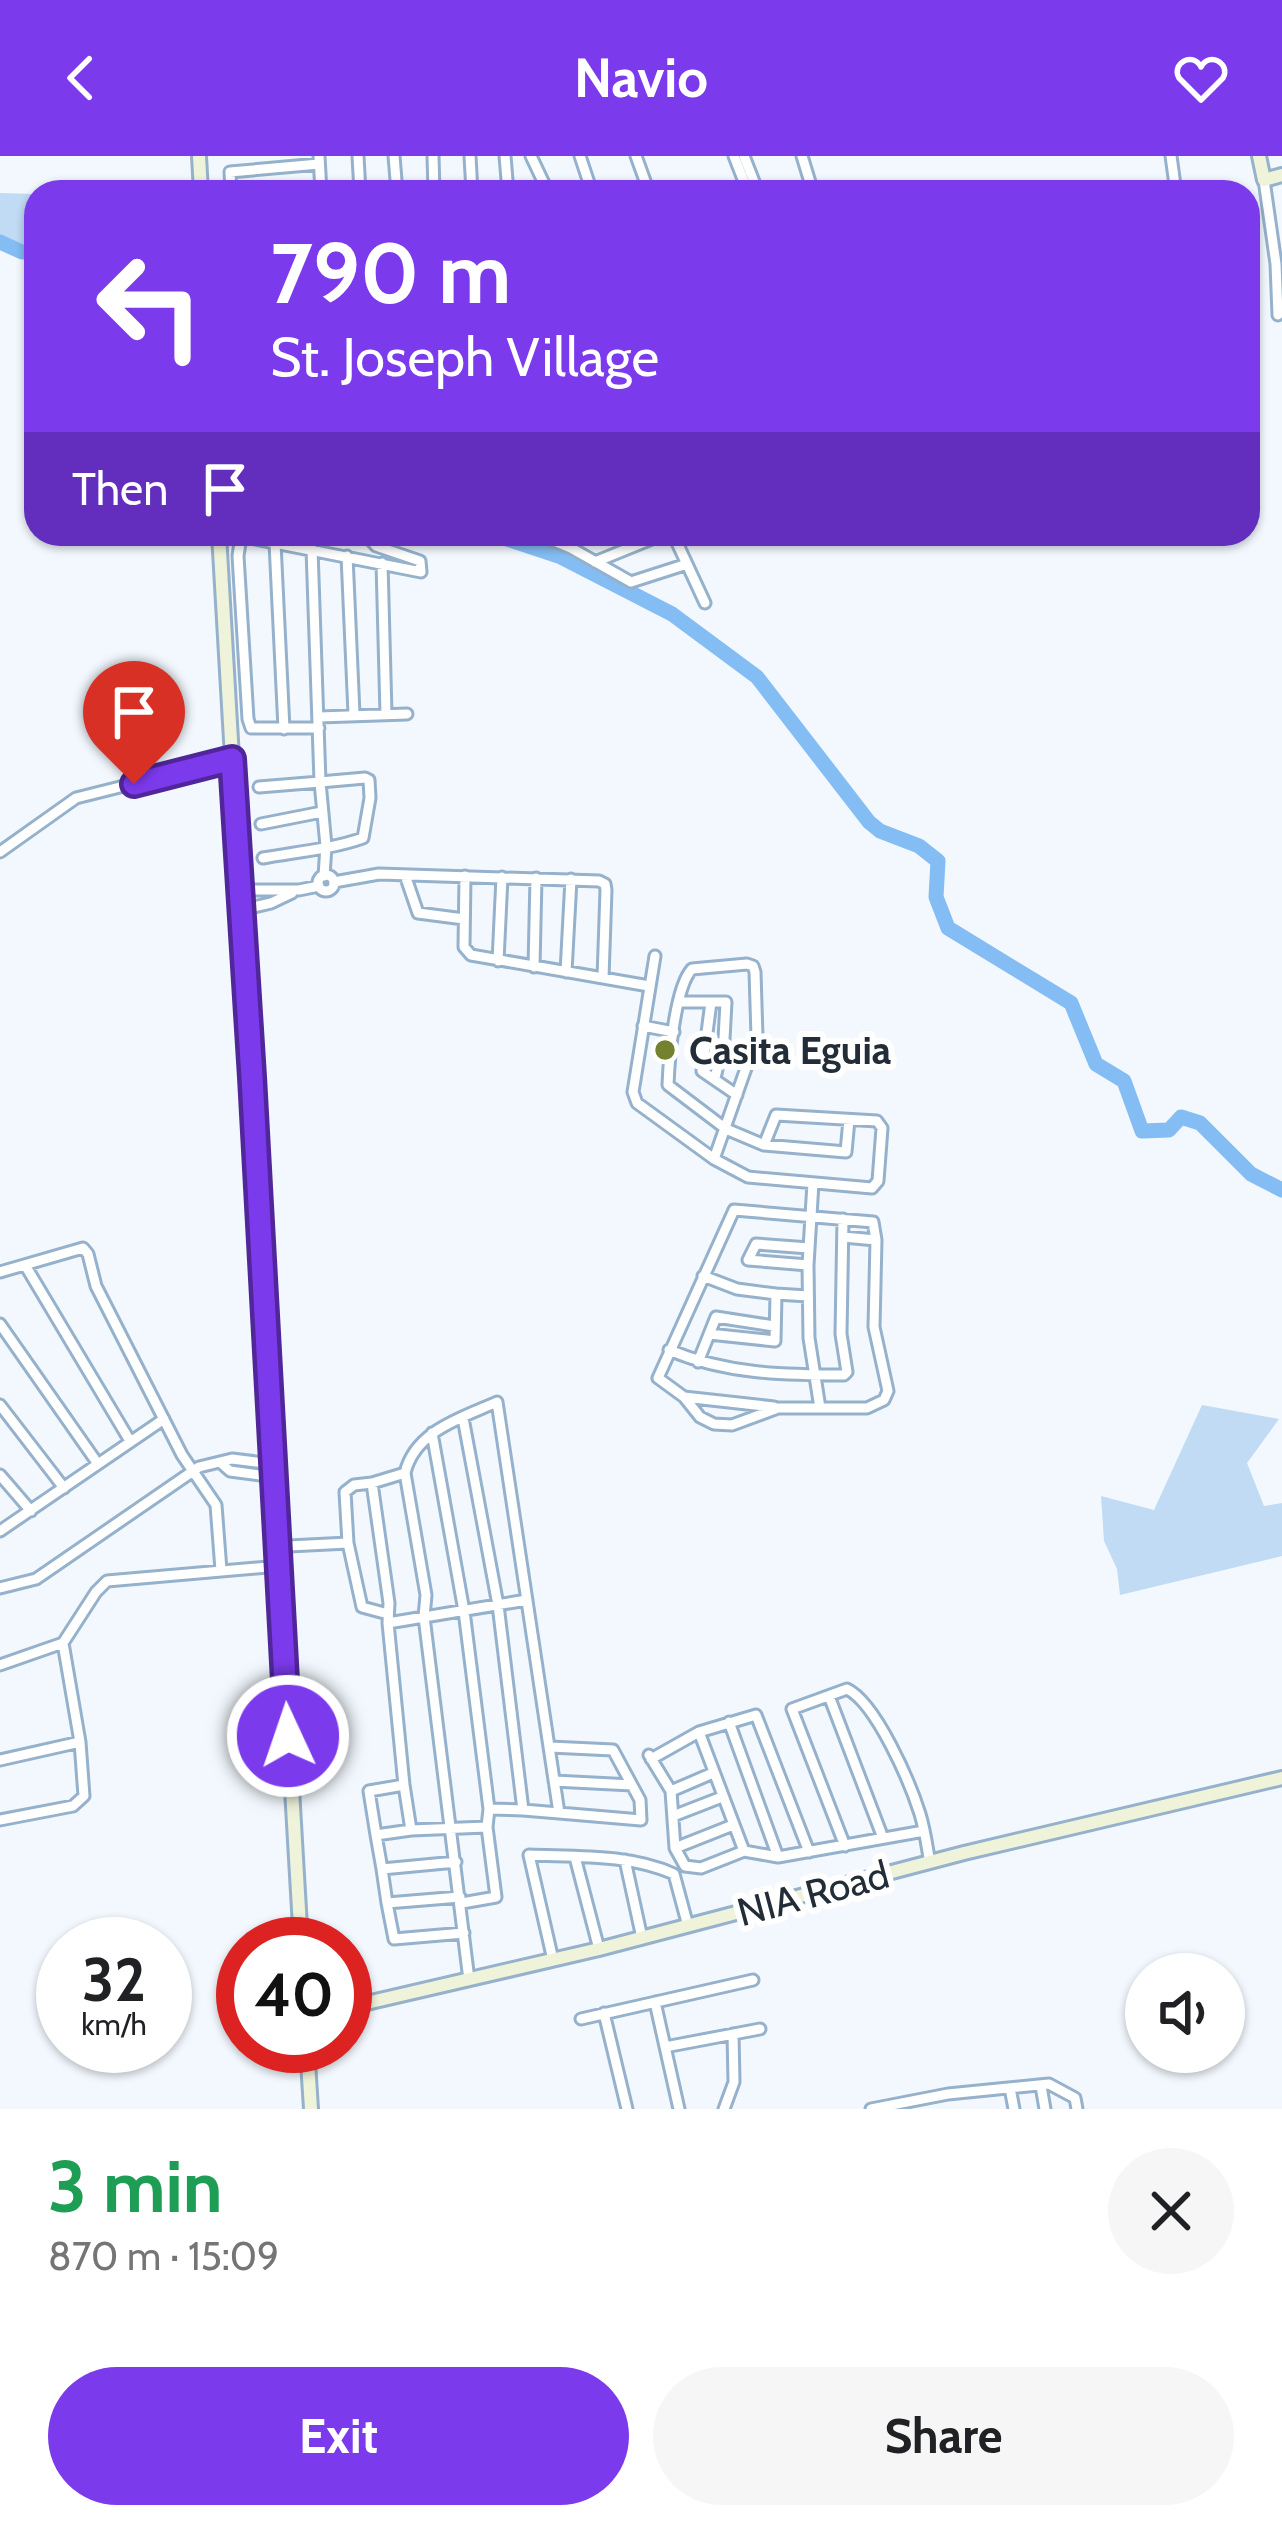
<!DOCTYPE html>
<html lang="en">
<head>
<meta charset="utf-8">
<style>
	body { margin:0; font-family:Cabin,sans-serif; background:#f6f6f6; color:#202124; height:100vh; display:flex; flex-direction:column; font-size:45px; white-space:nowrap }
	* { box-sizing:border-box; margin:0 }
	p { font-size:39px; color:#757577 }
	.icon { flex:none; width:66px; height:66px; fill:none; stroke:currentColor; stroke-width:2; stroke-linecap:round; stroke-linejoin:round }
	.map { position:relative; height:1953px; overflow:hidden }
	.panel { display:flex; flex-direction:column; background:#fff; flex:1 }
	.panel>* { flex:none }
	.top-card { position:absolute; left:24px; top:24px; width:1236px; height:366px; border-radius:36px; box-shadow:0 3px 9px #0004; background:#7c3aed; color:#fff; overflow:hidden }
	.fabs { position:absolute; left:1125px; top:1797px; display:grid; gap:24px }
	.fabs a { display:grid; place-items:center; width:120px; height:120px; border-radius:50%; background:#fff; box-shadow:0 3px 9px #0004; font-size:60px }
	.speed { position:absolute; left:36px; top:1761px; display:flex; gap:24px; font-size:60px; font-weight:700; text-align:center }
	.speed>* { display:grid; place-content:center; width:156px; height:156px; border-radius:50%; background:#fff; box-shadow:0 3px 9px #0004; line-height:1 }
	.speed small { font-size:30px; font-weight:400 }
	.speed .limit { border:18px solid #d22; background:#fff; color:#111 }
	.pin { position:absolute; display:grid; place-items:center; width:102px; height:102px; color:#fff; margin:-123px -51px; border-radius:50% 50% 50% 0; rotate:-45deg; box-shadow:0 0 12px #0007 }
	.pin .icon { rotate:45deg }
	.me { position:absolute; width:132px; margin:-66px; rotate:357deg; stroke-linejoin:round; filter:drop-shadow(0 0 9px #0008) }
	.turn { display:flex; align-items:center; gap:42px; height:252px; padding:0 48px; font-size:54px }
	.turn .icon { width:156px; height:156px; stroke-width:2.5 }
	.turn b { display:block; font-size:84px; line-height:102px }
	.then { display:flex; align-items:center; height:114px; padding:0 48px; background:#0003; gap:24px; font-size:45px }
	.round { display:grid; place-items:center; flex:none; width:126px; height:126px; border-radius:63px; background:#f6f6f6 }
	.summary { display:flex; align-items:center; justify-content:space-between; height:204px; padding:0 48px }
	h1 { font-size:72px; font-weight:700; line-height:90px; color:#1e9e55 }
	.primary-button { display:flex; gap:24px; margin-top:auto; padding:24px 48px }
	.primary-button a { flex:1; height:138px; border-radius:72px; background:#7c3aed; color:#fff; font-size:48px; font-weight:700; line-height:138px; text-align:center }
	.primary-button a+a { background:#f6f6f6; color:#202124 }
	header { display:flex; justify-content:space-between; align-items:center; height:156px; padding:0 48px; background:#7c3aed; color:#fff; font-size:54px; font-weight:700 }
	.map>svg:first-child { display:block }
	.green { fill:#c1dbf4 }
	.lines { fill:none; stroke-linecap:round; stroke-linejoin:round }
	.river { stroke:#83bdf3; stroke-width:15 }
	.street-casing { stroke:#95b1cb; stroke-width:15 }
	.secondary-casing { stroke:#95b1cb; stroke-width:18 }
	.street { stroke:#fff; stroke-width:9 }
	.secondary { stroke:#eff3da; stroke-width:12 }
	.route-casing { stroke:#51269a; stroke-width:30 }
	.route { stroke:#7c3aed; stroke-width:21 }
	.poi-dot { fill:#74812e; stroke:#fff; stroke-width:4.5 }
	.labels { text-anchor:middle; stroke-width:12; stroke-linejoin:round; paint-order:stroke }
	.poi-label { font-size:39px; font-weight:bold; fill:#222d37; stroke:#fff; text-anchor:start }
	.street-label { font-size:39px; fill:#222d37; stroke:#fff }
</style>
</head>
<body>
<header><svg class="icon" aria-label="back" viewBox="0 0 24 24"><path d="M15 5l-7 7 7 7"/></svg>Navio<svg class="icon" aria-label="heart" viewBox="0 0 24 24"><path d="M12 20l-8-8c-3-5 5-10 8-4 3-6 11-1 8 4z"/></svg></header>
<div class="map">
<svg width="1282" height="1953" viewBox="0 0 1282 1953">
	<rect width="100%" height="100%" fill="#f2f8fe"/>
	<path class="green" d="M0 37 36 38C36 59 41 78 23 92L0 79Z
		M1202 1249 1279 1263 1247 1307 1264 1350 1282 1347V1400L1120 1439 1117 1413 1104 1385 1101 1340 1154 1354Z"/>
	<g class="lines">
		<path class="river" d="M0 86 22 96H29L36 87
			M492 378 561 401 672 458 757 521 869 666 880 675 919 690 938 705 936 741 948 772 1071 847 1096 908 1124 925 1142 975 1169 974 1181 961 1200 967 1251 1018 1282 1034"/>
		<defs>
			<path id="street" d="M319 0 321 36
				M358 0 360 36
				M394 0 397 36
				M433 0 434 36
				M470 0 472 36
				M505 0 508 36
				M531 0 548 36
				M580 0 592 36
				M636 0 649 36
				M734 0 748 36
				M744 0 758 36
				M802 0 813 36
				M1171 0 1176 36
				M1264 24 1276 108 1278 159
				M231 36 230 16 319 8
				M792 36 811 29
				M537 378 571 392 631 426 687 408
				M673 378 705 447
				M275 387 284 573
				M347 400 354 558
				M595 406 664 378
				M382 407 386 558
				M319 561 407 558
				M319 572H251L248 563 238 400 240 387 245 381 421 416 420 405 376 390 365 378
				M259 631 320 626 312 393
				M261 668 322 656
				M0 696 76 642 232 603
				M263 702C296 696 332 693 363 682L370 642 369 624 365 622 320 626 326 690 324 720
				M405 719 418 757 464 763
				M318 727a8 8 0 1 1 16 0a8 8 0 1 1-16 0Z
				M465 720 464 791 471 799 649 830
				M334 726 379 718 599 725 605 728 606 734 603 822
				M239 734H299L319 730
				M241 754 271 747 292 737
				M655 800 633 936 637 947 714 1003 748 1021 872 1032 878 1025 882 972 877 965 776 959 764 989
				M498 805 502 721
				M534 811 536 722
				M566 816 571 723
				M680 846H726L724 883 715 922
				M711 846 702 915 737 939
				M643 870 674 876
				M714 1003 757 881 755 816 753 810 747 808 692 813C675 831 669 902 668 929L726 973 764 989 846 996 849 964
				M813 1027 808 1109 809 1182 820 1252
				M734 1054 873 1066 876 1084 874 1171 888 1235 884 1244 867 1252H778L732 1269 714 1268 700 1261 684 1241 658 1222Z
				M843 1081 876 1084
				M25 1109 130 1285
				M808 1109 748 1104 756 1088 809 1092
				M0 1116 76 1094 83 1092 88 1098 96 1130 182 1299 216 1349 221 1414
				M703 1120 737 1133 776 1138
				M0 1168 98 1308
				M709 1178 775 1185 776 1138 808 1140
				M669 1194C726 1218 783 1219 844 1219L847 1216 841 1178 843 1063
				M698 1206 716 1161 774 1170
				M684 1241 774 1251
				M0 1249 64 1332
				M463 1262 498 1449 523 1654 559 1657
				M432 1277 464 1455 489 1653 523 1654
				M221 1307 230 1315 274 1321
				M0 1319 31 1355
				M372 1327 354 1329 345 1336 348 1387 362 1451 388 1458
				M0 1375 164 1263
				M289 1390 348 1387
				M0 1432 36 1423 199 1311 232 1303 273 1308
				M388 1467 389 1447 372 1327 405 1317
				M0 1509 63 1487 96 1436 107 1425 279 1410
				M829 1540 883 1682
				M729 1566 778 1701
				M699 1576 744 1695
				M649 1599 671 1635 675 1692 685 1710 701 1712 744 1695 778 1701 924 1675
				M651 1603 699 1576 756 1559 809 1696
				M0 1604 80 1586
				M554 1625 632 1629
				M404 1629 388 1467 527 1444
				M671 1635 713 1617
				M673 1660 722 1641
				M0 1664 73 1650 84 1640 80 1586 63 1487
				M376 1679 369 1635 404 1629 411 1674
				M845 1690 792 1553 847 1533C876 1547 910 1626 920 1658 925 1674 927 1691 930 1707
				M675 1692 733 1669
				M575 1701 599 1793
				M625 1704 642 1782
				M382 1713 376 1679 411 1674 487 1671 489 1653
				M460 1741 387 1747 394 1783 464 1777
				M387 1747 382 1713 456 1706
				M462 1747 496 1741 487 1671
				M553 1804 529 1699C577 1701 629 1698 674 1718L688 1770
				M469 1824 424 1461 426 1439 405 1317C415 1275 461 1262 497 1246L559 1657 641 1664 640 1644 613 1594 550 1591
				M655 1846 679 1953
				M604 1857 627 1953
				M581 1863 753 1824
				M665 1891 760 1873
				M1041 1930 1045 1953
				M1010 1932 1014 1953
				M724 1953 734 1926 733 1878
				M871 1953 948 1938 1049 1928 1075 1942 1077 1953"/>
			<path id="secondary" d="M199 0 201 36
				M1259 0 1264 24 1282 19
				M219 378 301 1788
				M345 1852 599 1793 964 1697 1282 1622
				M307 1890 311 1953"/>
		</defs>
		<use href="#street" class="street-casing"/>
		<use href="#secondary" class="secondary-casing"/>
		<use href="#street" class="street"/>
		<use href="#secondary" class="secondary"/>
	</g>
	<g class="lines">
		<defs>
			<path id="route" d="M134 628 232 603 252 921 288 1580"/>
		</defs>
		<use href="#route" class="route-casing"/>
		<use href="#route" class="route"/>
	</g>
	<circle class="poi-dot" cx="665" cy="894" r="12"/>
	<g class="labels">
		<g class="poi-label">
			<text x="689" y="908">Casita Eguia</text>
		</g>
		<g class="street-label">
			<text transform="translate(813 1737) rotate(-15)" y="14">NIA Road</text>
		</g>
	</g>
</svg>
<div class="fabs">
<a><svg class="icon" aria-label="sound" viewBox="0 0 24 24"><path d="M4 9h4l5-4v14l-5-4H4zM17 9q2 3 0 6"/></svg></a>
</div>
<div class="speed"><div>32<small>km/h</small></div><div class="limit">40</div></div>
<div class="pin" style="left:134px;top:628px;background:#d93025"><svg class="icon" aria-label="arrive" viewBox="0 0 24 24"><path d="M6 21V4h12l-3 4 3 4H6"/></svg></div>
<svg class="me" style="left:288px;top:1580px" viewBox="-20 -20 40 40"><circle r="17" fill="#7c3aed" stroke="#fff" stroke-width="3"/><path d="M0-11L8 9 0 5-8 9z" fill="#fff"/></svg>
<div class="top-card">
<div class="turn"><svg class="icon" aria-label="left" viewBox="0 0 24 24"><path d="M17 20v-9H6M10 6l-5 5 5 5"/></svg><div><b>790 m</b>St. Joseph Village</div></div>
<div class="then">Then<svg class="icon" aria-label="arrive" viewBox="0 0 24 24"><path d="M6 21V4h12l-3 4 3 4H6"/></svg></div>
</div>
</div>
<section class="panel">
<div class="summary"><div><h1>3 min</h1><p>870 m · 15:09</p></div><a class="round"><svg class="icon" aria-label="close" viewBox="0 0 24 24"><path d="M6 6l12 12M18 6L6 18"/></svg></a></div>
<div class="primary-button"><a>Exit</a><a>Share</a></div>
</section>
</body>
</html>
